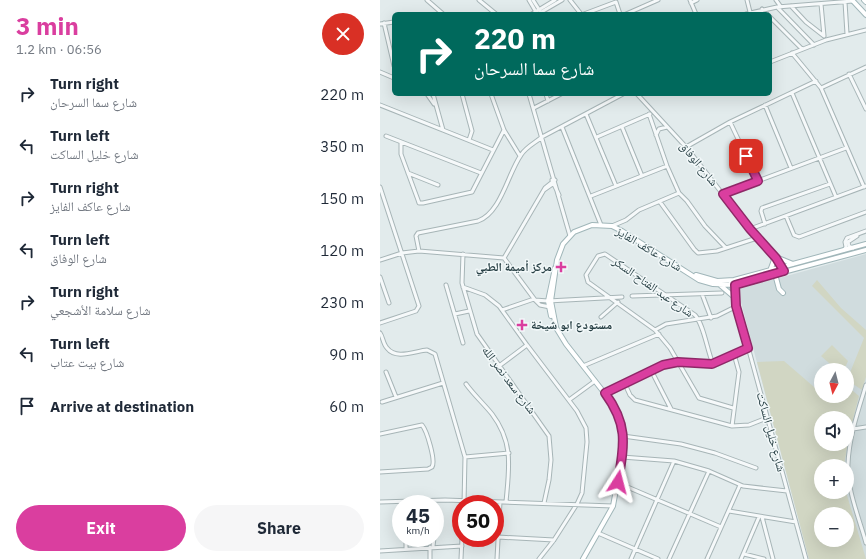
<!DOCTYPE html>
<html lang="en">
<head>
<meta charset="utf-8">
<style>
	body { margin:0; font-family:"IBM Plex Sans","Noto Naskh Arabic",sans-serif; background:#f6f6f7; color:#1f2937; height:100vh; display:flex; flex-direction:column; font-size:15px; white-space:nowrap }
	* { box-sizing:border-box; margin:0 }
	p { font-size:13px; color:#747a83 }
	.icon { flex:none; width:22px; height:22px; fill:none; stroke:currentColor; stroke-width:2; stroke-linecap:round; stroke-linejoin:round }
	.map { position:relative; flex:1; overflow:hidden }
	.panel { display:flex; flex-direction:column; background:#fff; width:380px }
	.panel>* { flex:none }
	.guide { position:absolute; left:12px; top:12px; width:380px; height:84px; border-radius:6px; box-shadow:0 4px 16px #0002; background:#00695c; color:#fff; overflow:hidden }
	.needle { width:26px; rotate:187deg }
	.fabs { position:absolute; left:434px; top:363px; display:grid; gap:8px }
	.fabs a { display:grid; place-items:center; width:40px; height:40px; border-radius:50%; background:#fff; box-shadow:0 4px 16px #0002; font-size:20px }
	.speed { position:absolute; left:12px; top:495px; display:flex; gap:8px; font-size:20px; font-weight:700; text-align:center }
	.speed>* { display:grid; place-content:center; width:52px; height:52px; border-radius:50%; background:#fff; box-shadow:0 4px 16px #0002; line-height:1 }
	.speed small { font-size:10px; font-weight:400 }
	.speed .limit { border:6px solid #d22; background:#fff; color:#111 }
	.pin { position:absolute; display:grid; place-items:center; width:34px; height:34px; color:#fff; margin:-17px; border-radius:8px; box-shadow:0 2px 6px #0006 }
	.me { position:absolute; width:44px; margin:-22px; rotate:9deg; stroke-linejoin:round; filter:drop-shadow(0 0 3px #0008) }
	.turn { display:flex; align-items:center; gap:14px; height:84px; padding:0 16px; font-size:18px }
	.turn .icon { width:52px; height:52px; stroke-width:2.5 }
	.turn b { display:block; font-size:28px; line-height:34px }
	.round { display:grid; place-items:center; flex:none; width:42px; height:42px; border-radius:21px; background:#f6f6f7 }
	.summary { display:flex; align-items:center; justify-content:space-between; height:68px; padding:0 16px }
	h1 { font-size:24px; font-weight:700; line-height:30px; color:#da3e9f }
	.cta { display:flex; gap:8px; margin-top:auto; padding:8px 16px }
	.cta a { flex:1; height:46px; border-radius:24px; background:#da3e9f; color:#fff; font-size:16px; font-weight:700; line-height:46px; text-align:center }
	.cta a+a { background:#f6f6f7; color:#1f2937 }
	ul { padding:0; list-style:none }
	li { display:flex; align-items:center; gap:12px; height:52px; padding:0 16px }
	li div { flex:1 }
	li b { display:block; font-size:15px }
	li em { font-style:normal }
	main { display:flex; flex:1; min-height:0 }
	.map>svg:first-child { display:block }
	.built { fill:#d0dcde; fill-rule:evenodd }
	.green { fill:#d1d6c3; fill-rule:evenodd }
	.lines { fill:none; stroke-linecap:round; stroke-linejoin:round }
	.minor-casing { stroke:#a7b5b7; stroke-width:5 }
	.major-casing { stroke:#a0b6b9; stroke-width:6 }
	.minor { stroke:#f6f9fa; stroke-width:3 }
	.major { stroke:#fff; stroke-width:4 }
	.route-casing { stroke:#8e2867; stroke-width:10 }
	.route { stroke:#da3e9f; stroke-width:7 }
	.poi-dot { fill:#da3e9f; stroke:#f2f8f9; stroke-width:1.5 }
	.labels { text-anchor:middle; stroke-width:3; stroke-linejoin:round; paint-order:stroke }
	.street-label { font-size:12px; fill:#294146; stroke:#f2f8f9 }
	.poi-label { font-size:12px; font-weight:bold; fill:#294146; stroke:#f2f8f9; text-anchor:end }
</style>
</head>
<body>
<main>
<section class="panel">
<div class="summary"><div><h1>3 min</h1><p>1.2 km · 06:56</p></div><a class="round" style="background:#d93025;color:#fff"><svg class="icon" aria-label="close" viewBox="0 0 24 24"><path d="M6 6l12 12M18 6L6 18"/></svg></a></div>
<ul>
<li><svg class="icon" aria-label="right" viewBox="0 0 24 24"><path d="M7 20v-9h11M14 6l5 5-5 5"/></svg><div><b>Turn right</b><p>شارع سما السرحان</p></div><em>220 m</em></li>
<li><svg class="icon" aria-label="left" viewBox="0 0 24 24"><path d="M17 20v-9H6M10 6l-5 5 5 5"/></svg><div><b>Turn left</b><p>شارع خليل الساكت</p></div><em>350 m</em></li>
<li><svg class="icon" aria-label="right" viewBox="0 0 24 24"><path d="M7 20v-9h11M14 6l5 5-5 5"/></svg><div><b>Turn right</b><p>شارع عاكف الفايز</p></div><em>150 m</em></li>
<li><svg class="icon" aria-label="left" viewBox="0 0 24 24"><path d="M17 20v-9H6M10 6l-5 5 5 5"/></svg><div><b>Turn left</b><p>شارع الوفاق</p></div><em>120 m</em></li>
<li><svg class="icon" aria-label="right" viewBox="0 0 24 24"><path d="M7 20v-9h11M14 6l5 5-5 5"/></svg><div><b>Turn right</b><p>شارع سلامة الأشجعي</p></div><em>230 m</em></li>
<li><svg class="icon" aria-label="left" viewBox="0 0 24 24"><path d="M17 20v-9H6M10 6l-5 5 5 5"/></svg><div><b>Turn left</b><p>شارع بيت عتاب</p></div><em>90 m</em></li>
<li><svg class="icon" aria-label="arrive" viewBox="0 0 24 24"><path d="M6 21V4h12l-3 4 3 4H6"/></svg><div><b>Arrive at destination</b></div><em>60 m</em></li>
</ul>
<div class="cta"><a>Exit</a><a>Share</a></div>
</section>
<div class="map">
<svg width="486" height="559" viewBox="0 0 486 559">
	<rect width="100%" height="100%" fill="#e2ebec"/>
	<path class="built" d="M486 254V559H429L358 291 359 289ZM441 370H467V396H441ZM441 418H467V444H441ZM441 466H467V492H441ZM441 514H467V540H441Z"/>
	<path class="green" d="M437 280 461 308 486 330V377L482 390 467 380 484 338 432 286Z
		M452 345 468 361 464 370H457L441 356Z
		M404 361 441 393V396H445L449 400 452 396H467V386L479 396 469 435 464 466H441V492H466L486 559H429L377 362ZM441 418H467V444H441ZM441 514H467V540H441Z"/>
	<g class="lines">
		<defs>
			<path id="minor" d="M47 0 63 14
				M99 0 116 14
				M149 0 156 12
				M153 0 160 11
				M190 0 201 14
				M310 0 316 14
				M367 0 370 12
				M396 0 401 7
				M236 2 240 14
				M465 2 467 34
				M311 3 317 0
				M441 4 444 36
				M411 6 426 22 444 36
				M397 7 434 45
				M382 9 387 14
				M152 14 175 0
				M158 14 182 0
				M204 14 236 2
				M246 14 278 0
				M366 14 397 7 473 1
				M390 17 422 49
				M4 23 14 66
				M0 24 14 22
				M412 53 441 88 484 187
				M390 62 446 40 486 30
				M0 72 14 78
				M469 74 486 109
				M441 88 486 67
				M412 93 456 197
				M47 94 54 104
				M53 94 63 130
				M82 94 92 131 89 140
				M111 94 124 130 140 156
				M149 94 190 236
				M166 94 168 101
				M257 94 306 147 370 229 403 267
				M0 105 113 150
				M385 105 411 168
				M154 108 181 94
				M206 114 236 186
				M269 114 287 166 299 193 307 201 325 226 346 248
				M350 122 378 181
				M182 127 221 225
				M242 127 262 176
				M276 135 279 129 287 127
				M6 136 101 173
				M217 137 270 114
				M21 143V154L38 200 39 203H43L92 192 124 130
				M306 147 350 122 436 81
				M28 173 58 185
				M172 180 179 195
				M0 187 39 306 36 311 0 323
				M164 190 174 183
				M343 194 466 148
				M211 196 287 166
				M280 202 314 249 318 253 337 251 377 238
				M406 216 414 235 419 237 486 212
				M385 224 381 211 382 208 450 184
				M232 226 246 220 259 210 299 193
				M370 229 486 186
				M473 248 469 246 468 242 477 236
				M464 250 466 247 465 242 467 238 486 231
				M39 251 36 236 38 233 98 221C121 213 128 173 141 155 146 147 155 143 162 137L243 94
				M83 254 82 283 97 334 169 436 171 460 169 480 164 503
				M124 258 165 188 175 180
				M124 258 155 300 160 305 170 307
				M393 259 401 272
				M0 260 22 253 39 251 124 258
				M0 277 9 303
				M350 281 426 559
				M355 283 357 303
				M66 285 83 343
				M83 287 105 295 119 306 147 345 197 411 206 428 207 442 202 493 197 504 174 540 159 559
				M322 294 331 318
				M252 296 342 293
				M155 300 168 301 242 297
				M122 310 154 299
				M75 314 89 311
				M221 317 238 302
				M275 330 286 324 337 316 357 306
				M0 333C3 337 3 344 7 348 16 360 35 351 47 350L55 354 85 457 84 504
				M333 364C327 350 324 325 315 315L225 254 218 256 206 275 208 282 275 330 290 348 319 398 353 408
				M119 366 147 345
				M203 366 279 334
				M271 370 291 409
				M6 372 16 397
				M244 382 250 395 255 400 352 426 369 425 387 418
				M86 384C94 395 104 404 112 414 134 443 129 468 126 502
				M486 385C478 411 469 437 468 464 466 486 480 521 486 543
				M225 393 283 365 298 362 332 364 368 348
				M189 400 215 381
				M2 402 63 383
				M352 426 359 372 354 354
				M473 429 486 427
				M0 434 42 425C47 431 56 461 52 467L48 469 0 472
				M243 436 301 444 335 453 376 468
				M85 457 129 453
				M242 457 294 461 329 471 363 486 407 491
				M238 483 341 527
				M0 502 65 500 233 506
				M349 511 416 522
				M382 517 393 559
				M218 533 278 559
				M118 537 174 540
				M53 546 54 538
				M50 547V559
				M26 548V538
				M0 551 82 546
				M364 554 384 559
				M81 559 82 538
				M117 559 120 502
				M251 559 294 461
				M289 559 329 471
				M327 559 360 485
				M361 559 379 517"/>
			<path id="major" d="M472 0 486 15
				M484 0 486 2
				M396 257 413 264
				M390 271 394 260
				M395 274 399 289 403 293
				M316 275 337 281 354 280 486 244
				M340 285 353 296
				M171 316 168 301 175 268
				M175 326 186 344 233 404 242 424V457L233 506 203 559
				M176 327 171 301 177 260 183 244 194 232 212 225 232 226 242 231 319 280 333 284 355 285 486 250"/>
		</defs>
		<use href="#minor" class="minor-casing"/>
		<use href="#major" class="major-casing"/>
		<use href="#minor" class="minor"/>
		<use href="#major" class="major"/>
	</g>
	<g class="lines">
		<defs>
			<path id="route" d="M238 482C244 445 249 426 225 393L283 365 298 362 332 364 368 348 356 306 355 285 404 271 396 258 370 229 343 194 378 181 366 156"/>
		</defs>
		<use href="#route" class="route-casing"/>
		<use href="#route" class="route"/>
	</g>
	<g class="poi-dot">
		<path d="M179 261h4v4h4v4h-4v4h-4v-4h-4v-4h4z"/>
		<path d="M140 319h4v4h4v4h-4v4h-4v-4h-4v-4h4z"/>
	</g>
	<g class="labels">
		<g class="street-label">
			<text transform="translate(319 164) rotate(51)" y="4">شارع الوفاق</text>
			<text transform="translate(269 249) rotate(31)" y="4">شارع عاكف الفايز</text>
			<text transform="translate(273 287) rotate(35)" y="4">شارع عبد الفتاح السكر</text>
			<text transform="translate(129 380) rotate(53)" y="4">شارع سعد نصر الله</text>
			<text transform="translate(391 432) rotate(75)" y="4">شارع خليل الساكت</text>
		</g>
		<g class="poi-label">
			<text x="172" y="271">مركز أميمة الطبي</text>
			<text x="151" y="329" text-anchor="start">مستودع ابو شيخة</text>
		</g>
	</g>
</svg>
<div class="fabs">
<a><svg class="needle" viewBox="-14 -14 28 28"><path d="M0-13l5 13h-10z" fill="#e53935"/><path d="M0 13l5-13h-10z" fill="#747a83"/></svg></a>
<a><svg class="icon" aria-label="sound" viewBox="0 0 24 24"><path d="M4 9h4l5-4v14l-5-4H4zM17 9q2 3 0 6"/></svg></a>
<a>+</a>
<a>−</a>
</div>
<div class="speed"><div>45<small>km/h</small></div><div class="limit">50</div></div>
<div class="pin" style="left:366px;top:156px;background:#d93025"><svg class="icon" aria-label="arrive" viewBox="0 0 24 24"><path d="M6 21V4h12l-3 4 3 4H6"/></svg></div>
<svg class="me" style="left:238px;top:482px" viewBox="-20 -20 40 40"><path d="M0-17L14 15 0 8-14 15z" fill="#da3e9f" stroke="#fff" stroke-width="4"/></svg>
<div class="guide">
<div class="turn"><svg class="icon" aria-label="right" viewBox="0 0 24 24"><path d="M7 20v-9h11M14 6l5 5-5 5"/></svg><div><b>220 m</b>شارع سما السرحان</div></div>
</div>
</div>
</main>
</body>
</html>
